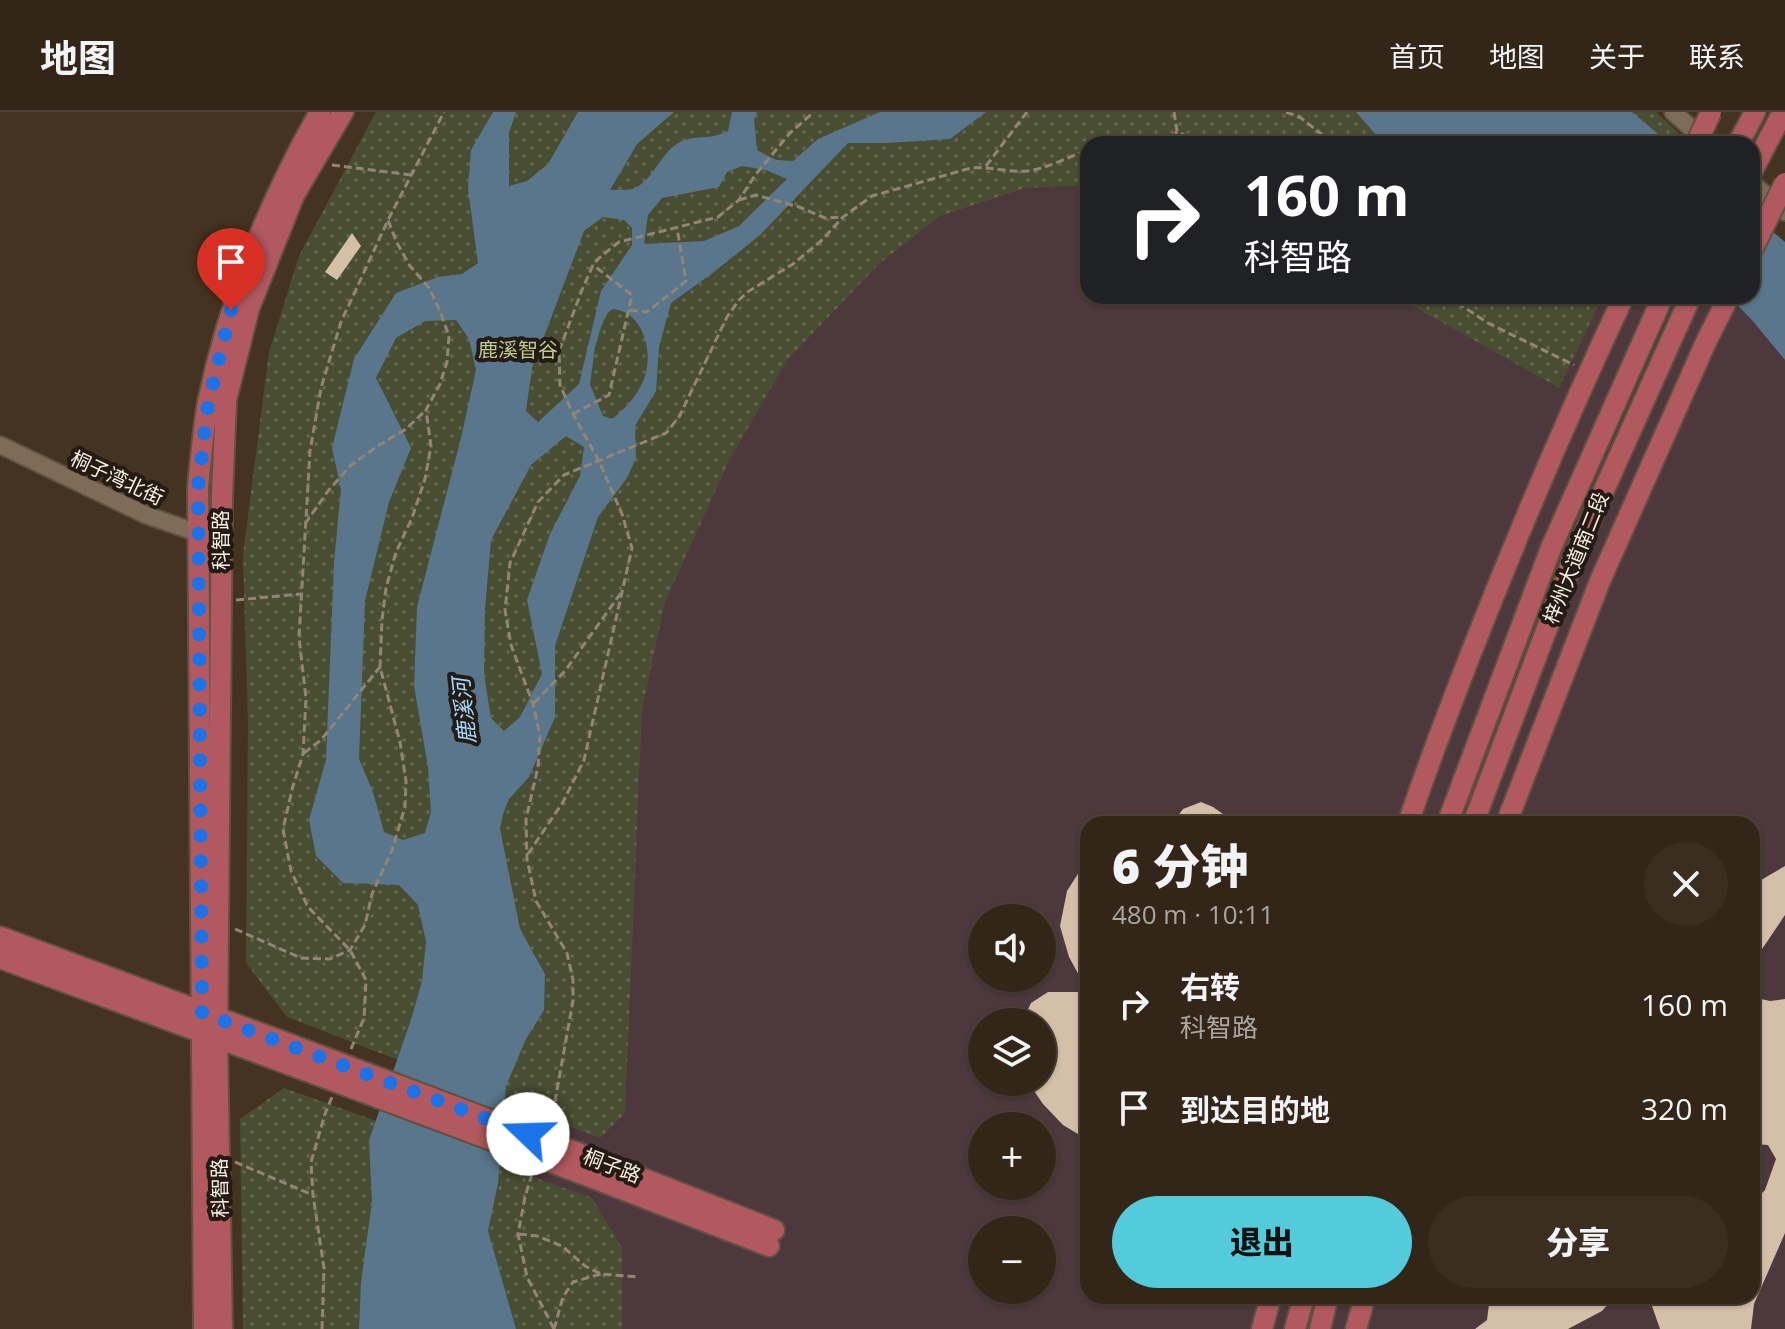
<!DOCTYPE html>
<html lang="zh">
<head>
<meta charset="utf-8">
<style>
	body { margin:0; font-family:"Open Sans","Noto Sans SC",sans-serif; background:#3b2e21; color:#f1f3f6; height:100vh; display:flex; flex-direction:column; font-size:30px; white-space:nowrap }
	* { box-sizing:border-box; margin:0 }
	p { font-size:26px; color:#a9a5a2 }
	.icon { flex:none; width:44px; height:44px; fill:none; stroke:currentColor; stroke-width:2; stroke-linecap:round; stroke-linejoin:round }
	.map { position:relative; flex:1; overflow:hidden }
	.side { position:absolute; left:1080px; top:704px; width:680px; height:488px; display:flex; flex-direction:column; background:#332618; border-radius:24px; box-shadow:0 2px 6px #0004,0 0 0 2px #4e4337 }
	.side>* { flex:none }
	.hud { position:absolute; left:1080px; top:24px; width:680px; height:168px; border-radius:24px; box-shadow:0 2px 6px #0004,0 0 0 2px #4e4337; background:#202124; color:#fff; overflow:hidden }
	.fabs { position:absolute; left:968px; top:792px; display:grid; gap:16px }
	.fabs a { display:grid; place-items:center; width:88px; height:88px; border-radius:50%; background:#332618; box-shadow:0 2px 6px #0004,0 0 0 2px #4e4337; font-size:40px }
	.pin { position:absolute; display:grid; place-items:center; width:68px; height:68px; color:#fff; margin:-82px -34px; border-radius:50% 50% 50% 0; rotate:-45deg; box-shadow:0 0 8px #0007 }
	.pin .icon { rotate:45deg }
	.me { position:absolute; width:88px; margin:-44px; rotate:291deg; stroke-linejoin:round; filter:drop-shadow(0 0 6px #0008) }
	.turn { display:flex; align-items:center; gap:28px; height:168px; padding:0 32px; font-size:36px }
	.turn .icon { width:104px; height:104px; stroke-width:2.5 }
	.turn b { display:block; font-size:56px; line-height:68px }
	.round { display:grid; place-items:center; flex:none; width:84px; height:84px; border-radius:42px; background:#3b2e21 }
	.head { display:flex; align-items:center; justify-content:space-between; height:136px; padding:0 32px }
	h1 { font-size:48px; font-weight:800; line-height:60px }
	.primary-button { display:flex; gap:16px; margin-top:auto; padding:16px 32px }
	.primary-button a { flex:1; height:92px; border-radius:48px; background:#53cbdb; color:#111; font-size:32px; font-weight:800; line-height:92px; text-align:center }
	.primary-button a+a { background:#3b2e21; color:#f1f3f6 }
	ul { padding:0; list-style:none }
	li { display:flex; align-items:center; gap:24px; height:104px; padding:0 32px }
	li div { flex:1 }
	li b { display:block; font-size:30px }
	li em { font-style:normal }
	header { display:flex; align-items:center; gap:48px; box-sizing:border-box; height:112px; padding:0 40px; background:#332618; border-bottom:2px solid #4e4337 }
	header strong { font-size:38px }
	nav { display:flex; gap:44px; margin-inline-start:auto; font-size:28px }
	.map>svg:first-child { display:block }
	.commercial { fill:#4c383d; fill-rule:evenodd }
	.park { fill:url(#park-dots) }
	.water { fill:#59768c; fill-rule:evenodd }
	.building { fill:#d4bfa9 }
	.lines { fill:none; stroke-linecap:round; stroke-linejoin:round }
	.minor-casing { stroke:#605141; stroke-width:20 }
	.major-casing { stroke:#605141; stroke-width:24 }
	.path { stroke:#938575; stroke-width:3; stroke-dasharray:8 4; stroke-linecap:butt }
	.minor { stroke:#7f6c58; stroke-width:16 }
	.major { stroke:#b2595f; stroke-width:20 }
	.major-bridge-casing { stroke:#605141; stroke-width:24; stroke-linecap:butt }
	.major-bridge { stroke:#b2595f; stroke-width:20 }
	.route { stroke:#1a73e8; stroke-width:14; stroke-dasharray:0 25.2 }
	.labels { text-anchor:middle; stroke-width:8; stroke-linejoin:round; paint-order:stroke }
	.park-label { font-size:20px; fill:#bfca90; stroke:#241c14 }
	.street-label { font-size:20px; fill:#f9eee3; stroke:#241c14 }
	.water-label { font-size:22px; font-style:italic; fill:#a2d8fe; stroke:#241c14 }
</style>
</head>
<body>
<header>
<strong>地图</strong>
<nav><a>首页</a><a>地图</a><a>关于</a><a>联系</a></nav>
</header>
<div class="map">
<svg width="1785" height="1217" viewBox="0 0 1785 1217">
	<defs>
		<pattern id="park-dots" width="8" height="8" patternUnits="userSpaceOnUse" patternTransform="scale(2)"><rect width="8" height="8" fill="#494e33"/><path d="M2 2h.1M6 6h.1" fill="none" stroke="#646850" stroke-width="1.8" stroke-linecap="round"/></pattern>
	</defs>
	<rect width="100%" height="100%" fill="#443320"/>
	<path class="commercial" d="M1088 32V184H1728L1751 207 1785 248V1217H516L498 1071 506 974 659 235ZM1088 712H1752V1184H1088ZM982 806H1042V866H982ZM982 910H1042V970H982ZM982 1014H1042V1074H982ZM982 1118H1042V1178H982Z"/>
	<path class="park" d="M376 0H1656L1680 22 1675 32H1088V73L1025 76 940 104 880 151 787 248 729 349 665 490 642 598 625 1001 600 1026 287 905 246 851 248 612 243 443 269 240 299 144Z
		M1395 184H1603L1559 276Z
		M284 976 592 1086 622 1136V1217H243L240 1007Z"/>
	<path class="water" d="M493 0H516L509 21V74L527 69 548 52 578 0H674L637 32 610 78C618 77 629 79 635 76 656 66 662 35 685 28 701 23 710 28 728 19L732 0H757L754 8 757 38 776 48 793 49 818 27 880 0H986L950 27 887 31H848L760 123 714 160 671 191 659 235 656 279 635 314 636 346 627 366 598 405 555 534V605L529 665 509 687 503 702 500 717 520 817 545 862 544 898 526 927 506 974 498 1071 488 1119 516 1217H359L361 1170 372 1090 369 1028 411 908 422 869 426 830 418 793 399 773 343 771 316 744 309 708 326 648 334 450 341 377 332 336 354 247 396 181 438 165 462 162 478 151 468 77 471 38ZM742 54 766 58 787 67 739 114 704 129 644 132 648 103 662 86 719 75 727 60ZM603 105 624 108 632 116V133L601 179 579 272 538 310 526 299 532 256 584 119ZM612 197C639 198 651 231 647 255 644 276 628 295 612 307L603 304 590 272 595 235 601 215 607 202ZM456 208 469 227 476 258 461 326 417 495 414 574 428 655 431 700 425 721 403 728 384 720 373 680 359 647 365 489 389 390 411 336 376 266 396 226 425 209ZM566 324 584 335 580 364 550 422 527 488 542 562 520 605 504 619 491 606 484 562 485 497 491 428 531 353Z
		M1356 0H1632L1670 32H1384Z
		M1752 102 1785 130V248L1751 207 1728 184H1752Z"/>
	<path class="building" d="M352 121 361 134 337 168 325 160Z
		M1201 690 1213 695 1237 712H1172L1183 697Z
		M1088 746V880L1069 845 1060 814 1067 779Z
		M1785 754V803L1752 852V779L1761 768Z
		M1048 880H1088V1028L1063 1013 1043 992 1028 970H1042V910H1022L1031 891Z
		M1752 885 1770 889 1785 887V1121L1754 1192 1751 1217H1660L1652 1194 1654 1184H1752V1091L1765 1078 1776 1047 1768 1033 1752 1032Z
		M1490 1184H1615L1602 1199 1568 1217H1475L1487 1208Z"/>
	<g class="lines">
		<defs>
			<path id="minor" d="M1673 0 1709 32
				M1752 71 1785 100
				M0 333 146 403 198 421 221 422"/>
			<path id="major" d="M1738 32 1755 0
				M1752 59 1783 0
				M1408 712C1427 654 1449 598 1471 541 1518 421 1569 301 1624 184
				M1447 712 1551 436 1663 184
				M1473 712 1574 445 1691 184
				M1506 712 1600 469 1706 230 1729 184
				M0 825 297 935
				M0 846 291 953
				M586 1044 774 1118
				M588 1064 769 1134
				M204 1217 198 375C201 347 203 318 208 290 229 189 269 90 320 0
				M222 1217 217 926 222 384 226 288 249 196 294 83 343 0
				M1262 1217 1271 1184
				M1295 1217 1304 1184
				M1320 1217 1328 1184
				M1356 1217 1365 1184"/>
		</defs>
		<use href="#minor" class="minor-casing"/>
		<use href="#major" class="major-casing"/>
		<path class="path" d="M1174 0 1177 19 1200 32
			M1286 0 1301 6 1334 32
			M1169 32 1177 19
			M332 53 411 63
			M986 54 1027 0
			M739 88 756 83 799 95 825 106 843 105
			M1447 184 1488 211 1574 253
			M630 198 647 200 686 169 677 116
			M573 302 609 283 632 183 593 153
			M305 412 328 379 350 354 376 335 406 317 426 298
			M236 488 300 482
			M534 591 565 559 621 481
			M304 641 321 628 380 555
			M528 742 563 690 584 648 632 436 622 402 599 349 573 302 560 273 559 239 582 178 593 153 599 146 619 130 718 105 739 88 756 62 790 21 814 0
			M235 817 301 846 330 847 350 838 365 813 372 782 392 738 405 695 406 669 400 630 380 555 382 508 386 476 396 440 412 406 425 367 431 334 426 298 440 272 447 250 449 224 440 199 429 176 410 154 397 131 388 108
			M351 937 364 906 366 868 350 838 308 795 291 759 283 717 293 674 303 642 306 587 299 525 310 339 321 276 341 210 388 108 444 0
			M549 1013 553 1000 573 889V868L567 841 536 789 527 747 526 707 538 655 540 624 533 592 511 533 505 498 510 451 538 390 564 363 666 321 679 305 727 205 739 188 749 179 793 152 821 129 843 105 872 84 971 56C990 54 1009 61 1028 59 1044 57 1072 44 1088 38
			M235 1050 313 1083
			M532 1062 525 1085 518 1122 527 1165 554 1217
			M519 1122 537 1124 562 1134 585 1154 601 1162 639 1165
			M322 1217 324 1156 313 1083 311 1050 325 1002 332 985
			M554 1217 563 1185 573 1170 601 1162"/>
		<use href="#minor" class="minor"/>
		<use href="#major" class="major"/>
		<defs>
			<path id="major-bridge" d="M1696 32 1711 0
				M1752 138 1785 71
				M297 935 586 1044
				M291 953 588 1064"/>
		</defs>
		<use href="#major-bridge" class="major-bridge-casing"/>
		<use href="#major-bridge" class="major-bridge"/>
	</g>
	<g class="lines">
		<path class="route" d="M231 198 208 292 198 375 202 901 528 1022"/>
	</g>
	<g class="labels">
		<g class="park-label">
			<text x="518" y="245">鹿溪智谷</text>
		</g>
		<g class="street-label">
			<text transform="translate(117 366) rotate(25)" y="7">桐子湾北街</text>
			<text transform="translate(221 428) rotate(-90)" y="7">科智路</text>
			<text transform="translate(1576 446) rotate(-68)" y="7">梓州大道南二段</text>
			<text transform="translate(612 1054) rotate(21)" y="7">桐子路</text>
			<text transform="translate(220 1076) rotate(-91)" y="7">科智路</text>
		</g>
		<g class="water-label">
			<text transform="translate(464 599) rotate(-96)" y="8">鹿溪河</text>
		</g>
	</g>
</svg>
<div class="fabs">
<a><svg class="icon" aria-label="sound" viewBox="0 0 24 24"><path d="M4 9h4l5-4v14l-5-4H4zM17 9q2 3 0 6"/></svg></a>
<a><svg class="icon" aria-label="layers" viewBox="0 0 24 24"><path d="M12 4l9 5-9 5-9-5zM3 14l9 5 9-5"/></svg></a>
<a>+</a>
<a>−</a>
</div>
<div class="pin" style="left:231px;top:198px;background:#d93025"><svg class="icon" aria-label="arrive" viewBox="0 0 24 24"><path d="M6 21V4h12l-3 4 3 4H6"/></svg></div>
<svg class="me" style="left:528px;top:1022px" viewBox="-20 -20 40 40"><circle r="19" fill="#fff"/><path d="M0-13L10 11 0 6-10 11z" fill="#1a73e8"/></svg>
<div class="hud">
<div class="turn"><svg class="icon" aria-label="right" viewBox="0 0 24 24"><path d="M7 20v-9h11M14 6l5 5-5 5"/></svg><div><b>160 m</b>科智路</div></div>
</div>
<section class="side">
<div class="head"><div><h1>6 分钟</h1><p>480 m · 10:11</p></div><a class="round"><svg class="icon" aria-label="close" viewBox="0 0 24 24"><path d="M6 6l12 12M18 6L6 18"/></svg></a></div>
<ul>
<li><svg class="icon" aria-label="right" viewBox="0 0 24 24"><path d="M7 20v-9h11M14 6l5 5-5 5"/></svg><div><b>右转</b><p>科智路</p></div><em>160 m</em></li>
<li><svg class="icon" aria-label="arrive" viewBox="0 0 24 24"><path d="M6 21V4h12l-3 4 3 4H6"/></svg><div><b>到达目的地</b></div><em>320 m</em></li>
</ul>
<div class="primary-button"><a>退出</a><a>分享</a></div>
</section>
</div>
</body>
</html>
